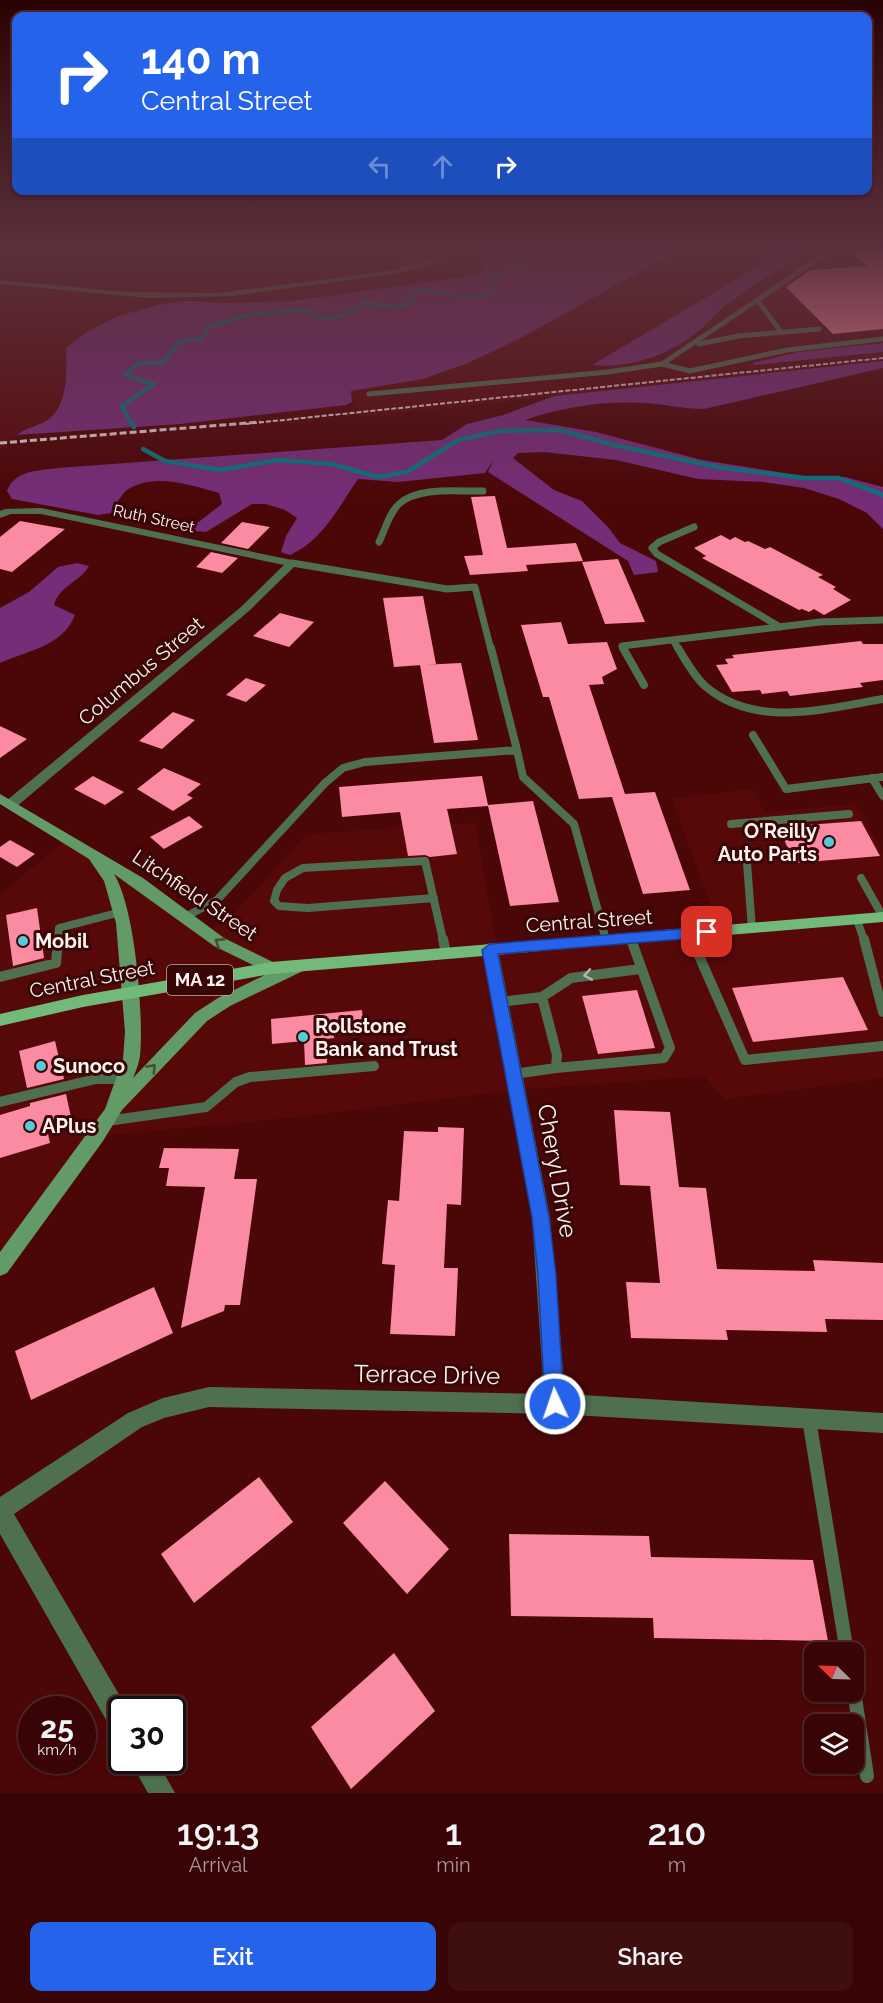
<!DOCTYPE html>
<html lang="en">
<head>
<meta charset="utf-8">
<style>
	body { margin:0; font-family:Raleway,sans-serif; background:#3f0e0f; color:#f1f3f6; height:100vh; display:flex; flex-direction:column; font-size:22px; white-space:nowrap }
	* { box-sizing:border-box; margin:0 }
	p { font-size:20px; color:#ab989a }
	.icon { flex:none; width:33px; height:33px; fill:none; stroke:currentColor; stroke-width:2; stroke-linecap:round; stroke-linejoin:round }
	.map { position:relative; height:1793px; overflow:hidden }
	.side { display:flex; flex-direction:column; background:#380405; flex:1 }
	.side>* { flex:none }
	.hud { position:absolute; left:12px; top:12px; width:860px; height:183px; border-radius:12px; box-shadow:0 2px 4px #0004,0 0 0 2px #522527; background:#2563eb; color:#fff; overflow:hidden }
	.needle { width:39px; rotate:293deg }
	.fabs { position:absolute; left:804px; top:1642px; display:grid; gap:12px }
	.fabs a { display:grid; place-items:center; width:60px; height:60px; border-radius:12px; background:#380405; box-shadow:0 2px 4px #0004,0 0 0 2px #522527; font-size:30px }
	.speed { position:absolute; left:18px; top:1696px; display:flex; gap:12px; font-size:30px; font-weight:700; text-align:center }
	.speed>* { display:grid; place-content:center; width:78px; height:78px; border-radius:50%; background:#380405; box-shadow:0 2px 4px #0004,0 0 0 2px #522527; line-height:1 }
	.speed small { font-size:15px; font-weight:400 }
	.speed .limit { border:3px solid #111; border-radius:9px; background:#fff; color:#111 }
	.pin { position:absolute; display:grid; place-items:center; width:51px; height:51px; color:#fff; margin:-26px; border-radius:12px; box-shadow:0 3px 9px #0006 }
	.me { position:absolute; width:66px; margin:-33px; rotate:357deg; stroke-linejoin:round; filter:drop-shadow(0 0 4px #0008) }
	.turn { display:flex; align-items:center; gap:21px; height:126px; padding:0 30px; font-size:27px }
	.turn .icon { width:78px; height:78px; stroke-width:2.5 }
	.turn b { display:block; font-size:42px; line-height:51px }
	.lanes { display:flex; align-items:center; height:57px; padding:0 30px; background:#0003; justify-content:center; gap:30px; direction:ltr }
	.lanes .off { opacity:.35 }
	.eta { display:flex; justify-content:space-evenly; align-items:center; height:102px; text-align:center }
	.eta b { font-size:36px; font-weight:600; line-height:42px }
	.primary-button { display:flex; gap:12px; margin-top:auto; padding:12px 30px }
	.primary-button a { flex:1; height:69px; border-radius:12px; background:#2563eb; color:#fff; font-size:24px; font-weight:600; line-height:69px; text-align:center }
	.primary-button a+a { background:#3f0e0f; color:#f1f3f6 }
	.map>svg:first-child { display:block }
	.built { fill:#57090a }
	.forest { fill:#742d76 }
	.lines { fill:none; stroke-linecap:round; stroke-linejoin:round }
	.stream-far1 { stroke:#0c717c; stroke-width:4 }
	.stream { stroke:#0c717c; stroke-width:4.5 }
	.building { fill:#fb8aa3 }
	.service-far4 { stroke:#4e7051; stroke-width:5 }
	.service-far3 { stroke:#4e7051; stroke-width:7 }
	.service-far2 { stroke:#4e7051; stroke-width:8 }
	.service-far1 { stroke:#4e7051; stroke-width:10 }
	.service { stroke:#4e7051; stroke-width:14 }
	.minor { fill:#4e7051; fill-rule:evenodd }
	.secondary { fill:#629a68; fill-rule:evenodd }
	.primary { fill:#72ba79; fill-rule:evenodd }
	.rail-far1 { stroke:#ddcac8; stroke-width:2; stroke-dasharray:5 2; stroke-linecap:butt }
	.rail { stroke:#ddcac8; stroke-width:3; stroke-dasharray:7 3; stroke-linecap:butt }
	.oneway { stroke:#4b4932 }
	.oneway2 { stroke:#aeb8a9 }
	.route { fill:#2563eb; stroke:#184099; stroke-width:1.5 }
	.poi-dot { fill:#53cbda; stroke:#390606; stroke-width:2 }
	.labels { text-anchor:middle; stroke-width:6; stroke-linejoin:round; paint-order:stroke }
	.far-street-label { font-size:16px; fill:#fcf3f1; stroke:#390606 }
	.shield { fill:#390606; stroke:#c2acaa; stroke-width:1.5 }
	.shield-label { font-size:18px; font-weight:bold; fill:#fcf3f1 }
	.street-label { font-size:20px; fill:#fcf3f1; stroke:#390606 }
	.poi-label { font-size:20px; font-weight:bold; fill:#fcf3f1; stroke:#390606; text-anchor:start }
	.near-street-label { font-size:24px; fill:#fcf3f1; stroke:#390606 }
</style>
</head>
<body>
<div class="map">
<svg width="883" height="1793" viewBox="0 0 883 1793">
	<rect width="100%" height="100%" fill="#4b0607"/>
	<path class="built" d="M234 247H491L487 264 480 273 457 278 289 301 223 303 185 301 158 305 118 316 66 347 67 367 60 408 49 420 24 429 4 449H0V287L24 280 127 291 180 272 181 269 196 261Z
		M684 247H883V361L360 417 350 391 423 379 468 363 521 338Z
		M752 789 764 812 856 804 883 852V1078L725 1099 704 1076 517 1090 290 1118 97 1136 0 1267V895L67 838 206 933 233 915 307 834 475 823 497 948 720 931 672 799Z"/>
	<path class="forest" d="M491 247H684L521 338 468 363 423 379 351 391 352 402 346 405 180 424 17 435C26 427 40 426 50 418 68 404 67 369 66 348L87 332 118 316 158 305 185 301 223 303 290 301 457 278 480 273 487 264Z
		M791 247H814C785 266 756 283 729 303 718 310 711 320 702 328 672 354 632 369 592 365Z
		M883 343V352L754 365 753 363 798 352Z
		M883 361V368L704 409C683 409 664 404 644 403 603 401 563 407 525 420L596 432 702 460 804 476 845 477 883 487V529L867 513 839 499 804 488 763 482 698 479 616 460 544 452 518 453 513 458 554 490 582 501 608 527 620 543 656 561 658 572 634 575 628 561 488 472 493 461 485 473 398 482 358 479C339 507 322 541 290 555L281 552 286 536 297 518 285 510 266 504H252L206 532 192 531V527L222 504 219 493C190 485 155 472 127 490 121 495 115 506 111 513L98 515 12 499 7 491C15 470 37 471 57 468L442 440 467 424 503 415 554 396Z
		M77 563 89 566C80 582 59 586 54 605L75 615C63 646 27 651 0 663V608L29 592 58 567Z"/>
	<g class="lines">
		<path class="stream-far1" d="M132 424 122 406 154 384 125 375 139 363H162L180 341 201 339 209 326 253 314 297 310 308 311 323 318 342 316 366 303 395 307 413 303 409 295 421 290 469 297 491 294 496 277 531 257 523 247"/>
		<path class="stream" d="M131 422 134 427
			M143 449 165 461 220 470 278 460 332 464 378 477 407 472 458 440 500 431 560 430 614 445 717 467 804 478H839L883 495"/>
	</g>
	<path class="building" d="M883 250V329L833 334 786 287 811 270 868 266 852 253Z
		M495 496 507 548 576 543 583 561 526 565 528 571 470 575 464 556 483 555 471 497Z
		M20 521 65 529 12 572 0 569V537Z
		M242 522 270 527 248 549 221 543Z
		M721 535 730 540 735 537 745 542 748 541 765 549 770 547 823 575 818 577 836 587 833 589 851 600 824 615 814 609 809 612 802 609 799 610 702 558 706 556 694 548Z
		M211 552 238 558 222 573 196 567Z
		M618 559 645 622 605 624 582 562Z
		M423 596 436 664 394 667 383 598Z
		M280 613 314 622 289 647 253 636Z
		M561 622 568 644 607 642 617 669 602 677 604 684 589 685 625 794 655 792 690 890 643 894 612 797 579 799 549 697H543L521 625Z
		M861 641 863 644H883V680L860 683 863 687 790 696 787 691 762 694 760 690 732 692 716 665 728 664 725 659 734 658 732 655Z
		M461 663 478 740 434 743 420 665Z
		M246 678 266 685 246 702 226 695Z
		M173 712 195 720 162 749 139 741Z
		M0 726 27 739 0 758Z
		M164 768 201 784 187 795 193 798 173 811 137 789Z
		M93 776 124 792 105 805 74 789Z
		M482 776 488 805 533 801 559 902 510 906 488 806 447 809 457 854 430 857 425 855 408 856 400 812 342 817 339 787Z
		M189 816 203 827 164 849 150 837Z
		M861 821 880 856 795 863 778 827Z
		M10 840 35 854 17 867 0 857V847Z
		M37 908 44 958 13 966 6 915Z
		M843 977 868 1030 753 1042 732 988Z
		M637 990 655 1048 598 1054 582 996Z
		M362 1010 364 1032 334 1035V1038L326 1039 327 1063 305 1065 304 1041 272 1044 271 1019Z
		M55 1041 64 1079 27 1088 19 1051Z
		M66 1094 72 1122 47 1129 50 1143 0 1158V1115L30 1106V1103Z
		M614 1110 670 1112 679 1187 706 1188 717 1269 815 1271 813 1260 883 1263V1320L825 1319 827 1332 726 1330 728 1340 631 1338 626 1282 660 1283 650 1186 620 1185Z
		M438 1127 464 1128 461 1205 447 1204 444 1268H458L455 1336 390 1334 395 1265 382 1264 388 1200 399 1201 404 1131 438 1132Z
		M164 1148 239 1149 234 1179H257L240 1305H225L224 1311 181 1328 205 1187 166 1186 169 1168H159Z
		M154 1287 173 1333 31 1400 15 1351Z
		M259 1477 293 1522 194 1603 161 1554Z
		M385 1481 449 1549 407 1594 343 1523Z
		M509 1534 649 1536 651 1557 813 1560 828 1641 654 1638 653 1618 511 1616Z
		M394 1653 435 1711 351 1789 311 1727Z"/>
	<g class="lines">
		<path class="service-far4" d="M375 247 409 255 434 247
			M758 301 781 332
			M699 344 738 336 819 329
			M662 364 690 371 787 350 883 339
			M369 394 608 372 662 364 836 247"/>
		<path class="service-far3" d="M694 527 659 542 652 548 657 554 780 627
			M379 542C385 530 389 513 399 504 419 486 459 492 483 491
			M292 563 447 589 475 587 491 650
			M673 640 679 650
			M624 650 622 646 820 622 883 620"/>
		<path class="service-far2" d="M491 648 517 750
			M623 648 644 685
			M678 648C686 661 694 676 705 686 755 729 824 709 883 699
			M753 735 786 789 883 777
			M872 778 883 796
			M731 824 849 814
			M747 863 752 929
			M861 878 883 917
			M434 898 308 908 279 906 274 901 277 890 285 878 303 868 425 861 443 940
			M185 917 217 900 325 783 343 768 365 762 517 750 523 777 574 824 606 940
			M857 920 864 940
			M694 933 695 940
			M58 940 59 928 121 912"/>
		<path class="service-far1" d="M443 939 446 953
			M606 939V941
			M695 939 696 949 745 1060 883 1046
			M864 939 883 1012
			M0 977 56 963 58 939
			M542 997 571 978 640 969
			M500 1002 542 997 557 1055 556 1068 514 1074
			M556 1068 664 1058 670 1048 631 939
			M0 1102 96 1079H125
			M107 1121 206 1107 236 1082 250 1077 374 1066"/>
		<path class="service" d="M809 1419 847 1653
			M854 1691 867 1776"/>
		<path class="minor" d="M455 247H464L434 263 400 273 233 296 149 298 0 284V280L124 292 216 293 384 272 429 260Z
			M41 508 292 560 298 563 249 611 16 807H6L4 804 6 801 241 607 284 565 41 514H11L0 518V511L5 509Z
			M490 943 496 945 498 949 550 1217 565 1394 883 1413V1433L555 1414 209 1407 164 1418 142 1427 14 1514 128 1710H122V1735L113 1732 0 1534V1497L128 1413 163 1398 209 1387 544 1394 532 1217 482 949 484 945Z
			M130 1761H157L175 1793H148Z"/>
		<path class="secondary" d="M0 794 143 878 224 938 277 964 278 969 299 960 305 962 307 966 305 970 230 1006 207 1021 122 1110 103 1141 7 1273 0 1276V1252L105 1109 123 1059 125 1032 116 923 104 881 89 859 0 804ZM114 874 214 946 269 973 218 998 195 1013 133 1078C136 1071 139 1063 140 1056 144 1016 135 907 114 874Z"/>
		<path class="primary" d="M883 912V922L271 974 83 1007 0 1026V1014L83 995 271 962Z"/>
		<path class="rail-far1" d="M245 424 883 358"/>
		<path class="rail" d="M0 443 260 422"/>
	</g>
	<defs><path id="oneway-chevron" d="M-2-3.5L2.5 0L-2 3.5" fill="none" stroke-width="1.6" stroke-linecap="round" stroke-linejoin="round" transform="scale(1.5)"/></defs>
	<g class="oneway">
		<use href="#oneway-chevron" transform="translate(219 942) rotate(-147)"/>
		<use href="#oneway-chevron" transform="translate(152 1068) rotate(-47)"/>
	</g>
	<use class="oneway2" href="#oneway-chevron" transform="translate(588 975) rotate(170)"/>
	<linearGradient id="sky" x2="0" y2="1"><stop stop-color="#290304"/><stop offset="0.5" stop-color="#5b303c"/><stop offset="1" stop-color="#5b303c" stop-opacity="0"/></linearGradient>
	<rect width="883" height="498" fill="url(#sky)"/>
	<path class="route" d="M707 927 714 932 707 937 498 954 549 1217 556 1275 564 1404 562 1410 555 1413 548 1410 545 1404 538 1275 532 1217 482 950 490 944Z"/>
	<g class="poi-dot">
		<circle cx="829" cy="842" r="6"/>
		<circle cx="23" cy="941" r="6"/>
		<circle cx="303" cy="1037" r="6"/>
		<circle cx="41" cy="1066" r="6"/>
		<circle cx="30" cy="1126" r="6"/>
	</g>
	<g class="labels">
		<g class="far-street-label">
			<text transform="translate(154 518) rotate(12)" y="6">Ruth Street</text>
		</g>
		<rect class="shield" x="167" y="965" width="66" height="30" rx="4.5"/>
		<g class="shield-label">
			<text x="200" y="986">MA 12</text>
		</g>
		<g class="street-label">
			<text transform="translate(141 671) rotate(-40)" y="7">Columbus Street</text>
			<text transform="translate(195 895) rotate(34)" y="7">Litchfield Street</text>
			<text transform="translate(589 921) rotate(-4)" y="7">Central Street</text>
			<text transform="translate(92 979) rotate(-11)" y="7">Central Street</text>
		</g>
		<g class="poi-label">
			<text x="817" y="838" text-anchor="end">O'Reilly<tspan x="817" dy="23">Auto Parts</tspan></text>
			<text x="35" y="948">Mobil</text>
			<text x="315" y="1033">Rollstone<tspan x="315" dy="23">Bank and Trust</tspan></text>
			<text x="53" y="1073">Sunoco</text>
			<text x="42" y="1133">APlus</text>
		</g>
		<g class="near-street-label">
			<text transform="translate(557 1171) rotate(80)" y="8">Cheryl Drive</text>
			<text transform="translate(427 1375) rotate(1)" y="8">Terrace Drive</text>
		</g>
	</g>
</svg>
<div class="fabs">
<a><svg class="needle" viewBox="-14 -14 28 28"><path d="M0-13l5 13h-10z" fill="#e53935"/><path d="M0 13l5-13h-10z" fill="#ab989a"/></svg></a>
<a><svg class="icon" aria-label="layers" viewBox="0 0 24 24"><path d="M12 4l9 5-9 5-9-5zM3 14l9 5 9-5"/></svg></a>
</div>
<div class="speed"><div>25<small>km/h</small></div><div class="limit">30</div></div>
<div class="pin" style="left:707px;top:932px;background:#d93025"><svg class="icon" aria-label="arrive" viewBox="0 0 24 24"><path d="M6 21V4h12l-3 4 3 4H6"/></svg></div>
<svg class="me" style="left:555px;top:1404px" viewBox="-20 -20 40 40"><circle r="17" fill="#2563eb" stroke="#fff" stroke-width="3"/><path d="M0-11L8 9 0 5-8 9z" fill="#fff"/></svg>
<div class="hud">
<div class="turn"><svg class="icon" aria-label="right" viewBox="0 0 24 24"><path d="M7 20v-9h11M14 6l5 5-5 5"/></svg><div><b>140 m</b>Central Street</div></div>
<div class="lanes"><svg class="icon off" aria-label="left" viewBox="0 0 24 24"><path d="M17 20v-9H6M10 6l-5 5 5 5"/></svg><svg class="icon off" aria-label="ahead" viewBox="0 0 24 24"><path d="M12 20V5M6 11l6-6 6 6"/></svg><svg class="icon" aria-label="right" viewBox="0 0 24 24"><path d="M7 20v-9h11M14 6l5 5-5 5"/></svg></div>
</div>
</div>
<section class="side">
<div class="eta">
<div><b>19:13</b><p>Arrival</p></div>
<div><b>1</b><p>min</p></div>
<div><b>210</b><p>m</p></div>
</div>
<div class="primary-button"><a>Exit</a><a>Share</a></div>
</section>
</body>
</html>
